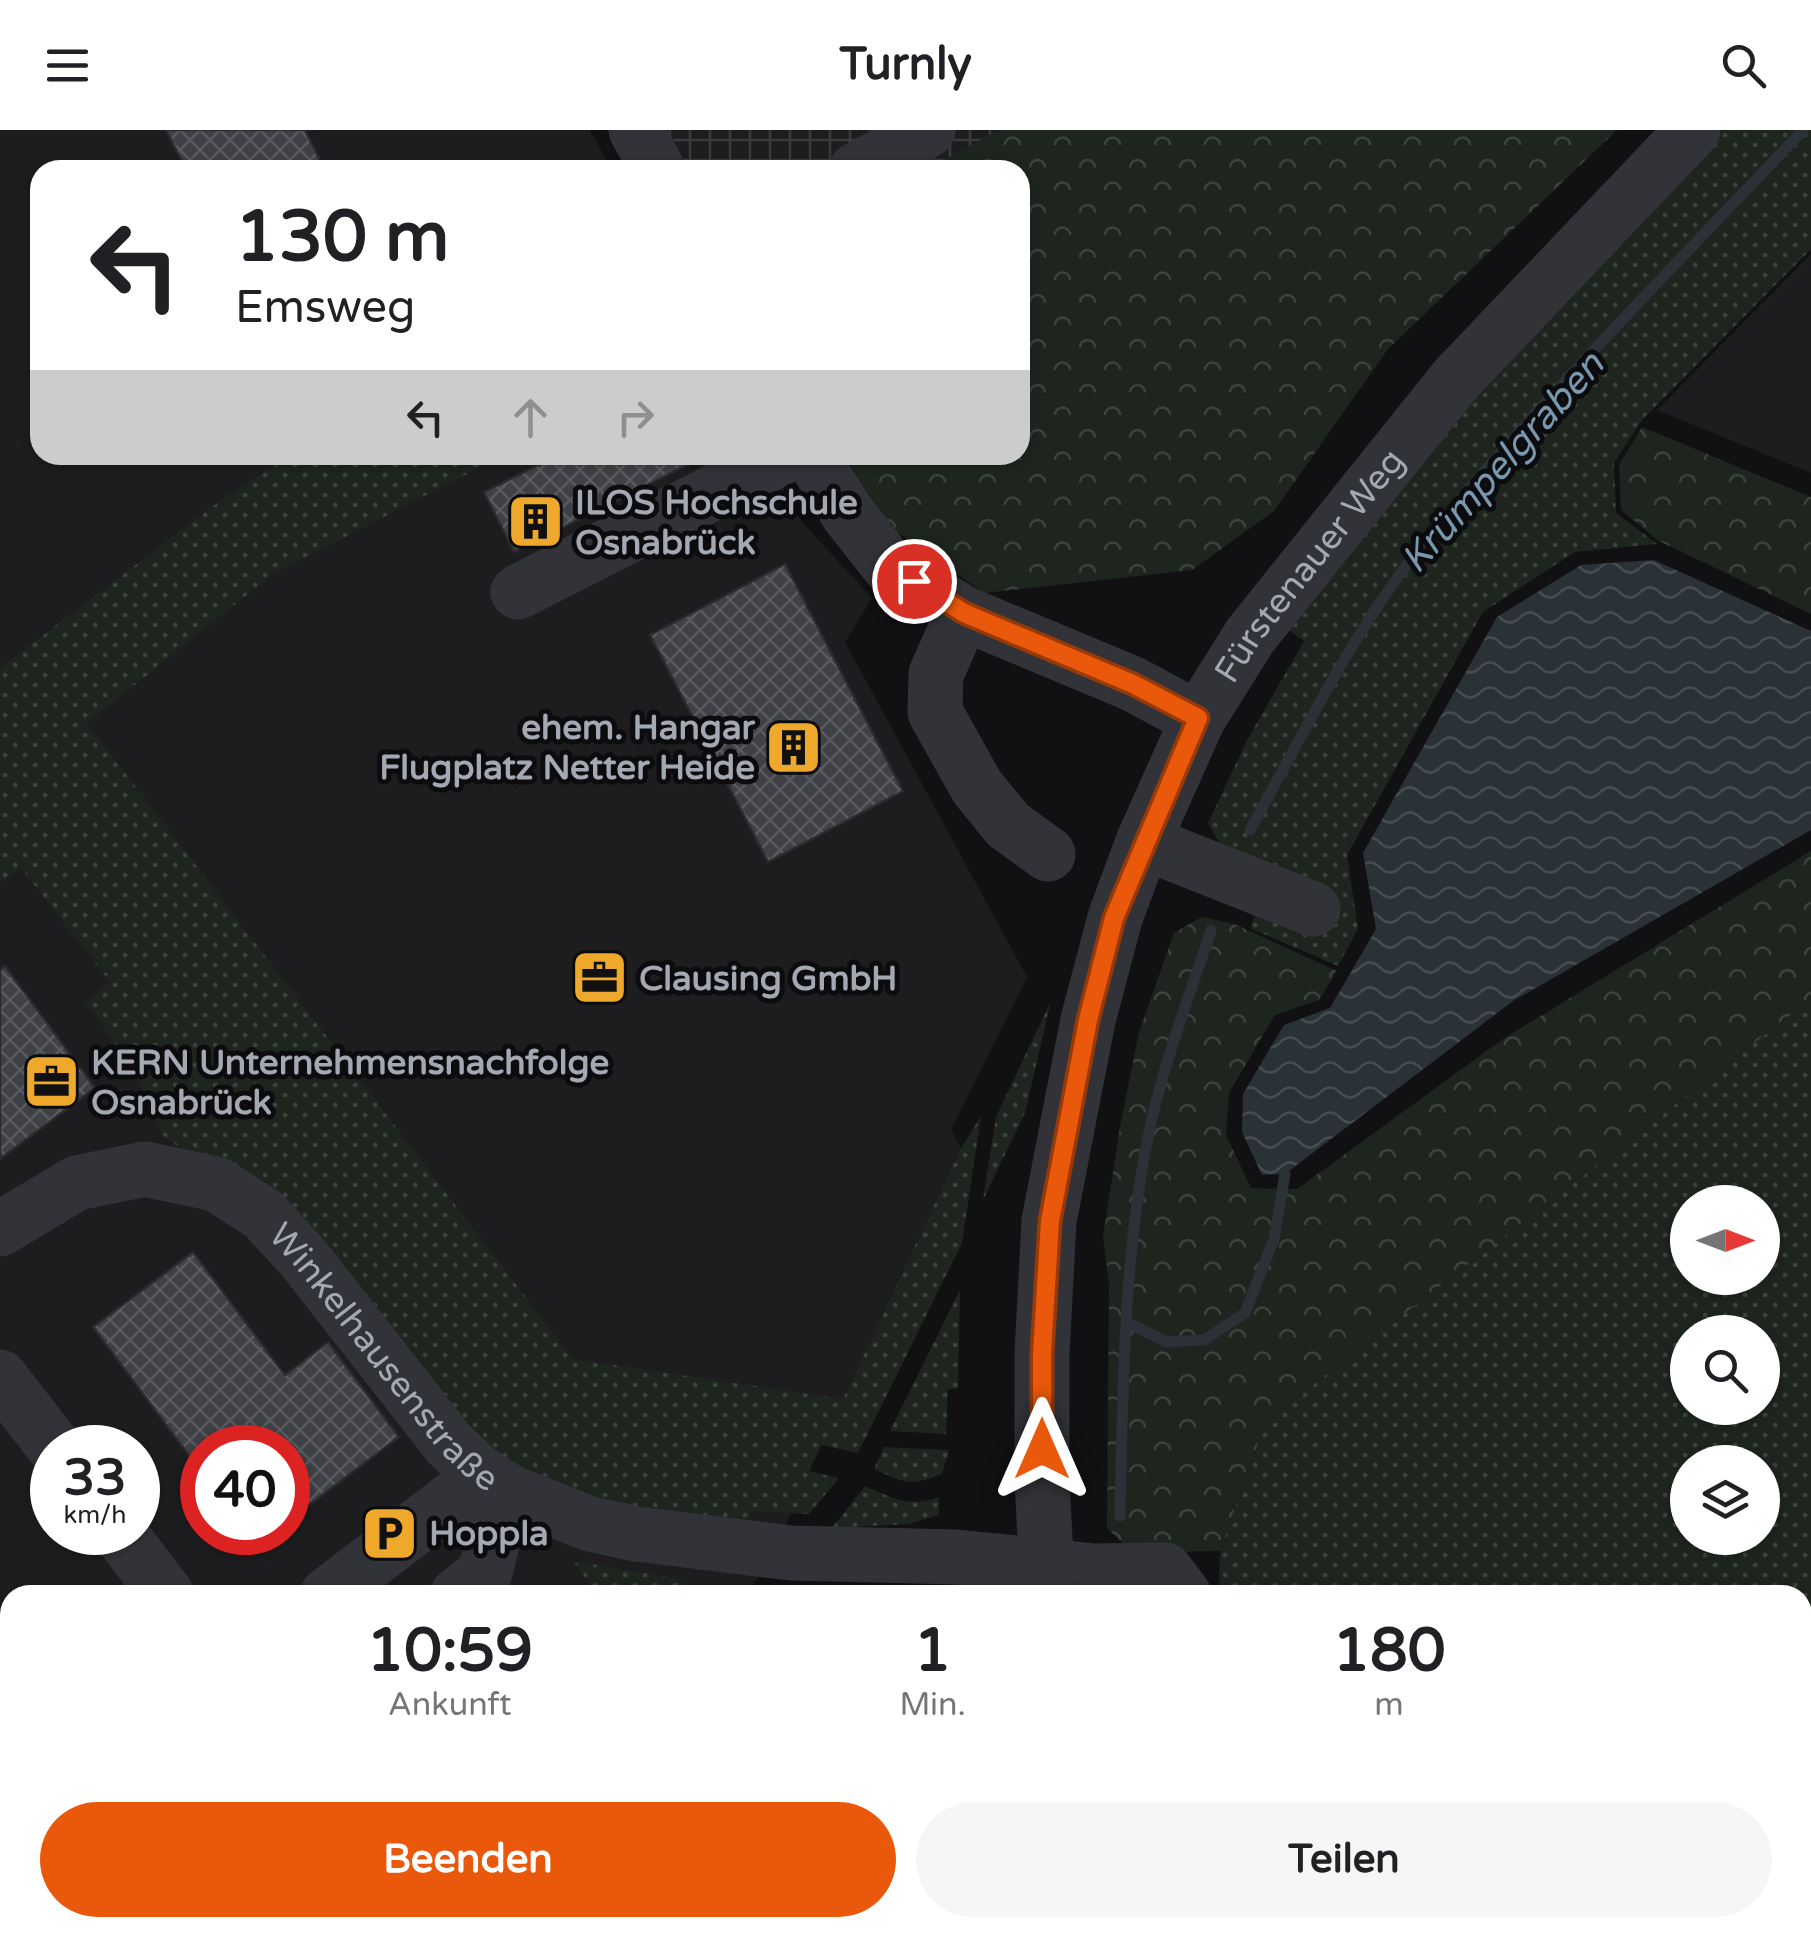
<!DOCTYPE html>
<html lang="de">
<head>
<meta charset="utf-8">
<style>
	body { margin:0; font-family:"Varela Round",sans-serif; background:#f6f6f6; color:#202124; height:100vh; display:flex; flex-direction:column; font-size:38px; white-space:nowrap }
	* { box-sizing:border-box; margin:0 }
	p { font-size:32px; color:#757577 }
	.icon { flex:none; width:55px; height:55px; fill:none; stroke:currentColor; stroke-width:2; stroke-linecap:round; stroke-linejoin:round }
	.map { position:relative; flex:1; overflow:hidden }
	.panel { position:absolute; left:0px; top:1455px; width:1812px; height:352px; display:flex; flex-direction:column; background:#fff; border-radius:30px 30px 0 0; box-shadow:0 2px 8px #0004 }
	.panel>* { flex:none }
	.top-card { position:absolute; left:30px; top:30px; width:1000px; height:305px; border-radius:30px; box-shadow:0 2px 8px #0004; background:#fff; color:#202124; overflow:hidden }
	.needle { width:65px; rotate:90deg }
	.fabs { position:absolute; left:1670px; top:1055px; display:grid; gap:20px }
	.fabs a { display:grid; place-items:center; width:110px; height:110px; border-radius:50%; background:#fff; box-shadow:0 2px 8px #0004; font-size:50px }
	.speed { position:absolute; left:30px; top:1295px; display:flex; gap:20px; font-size:50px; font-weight:700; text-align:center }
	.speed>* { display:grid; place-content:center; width:130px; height:130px; border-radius:50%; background:#fff; box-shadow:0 2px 8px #0004; line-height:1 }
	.speed small { font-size:25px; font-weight:400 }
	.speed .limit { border:15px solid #d22; background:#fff; color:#111 }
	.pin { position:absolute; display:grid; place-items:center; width:85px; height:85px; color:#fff; margin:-42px; border:5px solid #fff; border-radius:50%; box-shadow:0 2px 10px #0007 }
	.me { position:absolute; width:110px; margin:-55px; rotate:0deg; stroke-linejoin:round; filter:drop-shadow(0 0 8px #0008) }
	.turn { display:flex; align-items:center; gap:35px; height:210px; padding:0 40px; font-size:45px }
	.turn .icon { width:130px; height:130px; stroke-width:2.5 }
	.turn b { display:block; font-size:70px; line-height:85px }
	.lanes { display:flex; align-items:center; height:95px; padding:0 40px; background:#0003; justify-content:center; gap:50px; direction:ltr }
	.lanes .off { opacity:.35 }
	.eta { display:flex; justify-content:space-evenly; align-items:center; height:170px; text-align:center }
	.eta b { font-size:60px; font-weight:700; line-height:70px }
	.action { display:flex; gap:20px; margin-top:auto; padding:20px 40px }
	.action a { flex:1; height:115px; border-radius:60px; background:#ea580c; color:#fff; font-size:40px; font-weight:700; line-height:115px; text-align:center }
	.action a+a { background:#f6f6f6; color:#202124 }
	header { display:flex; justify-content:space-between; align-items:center; height:130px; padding:0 40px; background:#fff; font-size:45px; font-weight:700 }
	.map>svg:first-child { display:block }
	.built { fill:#1d1d20; fill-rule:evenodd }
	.industrial { fill:url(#industrial-grid) }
	.grass { fill:url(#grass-dots); fill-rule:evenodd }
	.forest { fill:url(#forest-crowns) }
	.water { fill:url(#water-waves) }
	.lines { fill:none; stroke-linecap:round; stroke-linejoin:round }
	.stream { stroke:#2a3238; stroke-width:11 }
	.building { fill:url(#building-cross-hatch); stroke:#2b2b2f; stroke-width:2.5 }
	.minor { stroke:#323338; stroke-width:55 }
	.route-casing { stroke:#983908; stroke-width:25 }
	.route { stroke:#ea580c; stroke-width:18 }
	.labels { text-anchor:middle; stroke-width:10; stroke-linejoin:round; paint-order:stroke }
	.poi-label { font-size:35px; font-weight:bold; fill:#a3a8b3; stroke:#0c0c0e; text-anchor:start }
	.street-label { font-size:35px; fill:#a3a8b3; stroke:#0c0c0e }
	.water-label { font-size:38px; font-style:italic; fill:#7997ae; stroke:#0c0c0e }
</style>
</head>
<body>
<header><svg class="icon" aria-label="menu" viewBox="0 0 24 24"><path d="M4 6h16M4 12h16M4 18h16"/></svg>Turnly<svg class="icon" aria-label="search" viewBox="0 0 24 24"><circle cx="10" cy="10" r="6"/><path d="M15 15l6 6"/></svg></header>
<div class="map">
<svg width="1811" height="1807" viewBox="0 0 1811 1807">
	<defs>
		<pattern id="industrial-grid" width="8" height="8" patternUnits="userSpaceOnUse" patternTransform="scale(2.5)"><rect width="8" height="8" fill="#1d1d20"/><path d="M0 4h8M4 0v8" fill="none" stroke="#3b3b3e"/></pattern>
		<pattern id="grass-dots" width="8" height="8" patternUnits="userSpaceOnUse" patternTransform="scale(2.5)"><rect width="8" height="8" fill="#1e251e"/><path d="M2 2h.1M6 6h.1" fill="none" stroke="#3c423c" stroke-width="1.8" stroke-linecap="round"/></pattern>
		<pattern id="forest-crowns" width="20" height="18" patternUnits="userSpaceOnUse" patternTransform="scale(2.5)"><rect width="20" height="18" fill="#1e251e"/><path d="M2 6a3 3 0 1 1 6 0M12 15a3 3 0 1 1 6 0" fill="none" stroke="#3c423c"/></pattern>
		<pattern id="water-waves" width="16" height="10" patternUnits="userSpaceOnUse" patternTransform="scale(2.5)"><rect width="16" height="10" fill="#2a3238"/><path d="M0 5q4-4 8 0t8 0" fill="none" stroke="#464d52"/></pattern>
		<pattern id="building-cross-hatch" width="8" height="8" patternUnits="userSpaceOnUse" patternTransform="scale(2.5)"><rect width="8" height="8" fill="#404146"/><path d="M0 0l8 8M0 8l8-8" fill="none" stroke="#585a5e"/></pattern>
	</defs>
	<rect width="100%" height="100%" fill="#111113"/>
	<path class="built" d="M0 0H590L612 40H40V325H766L802 392 872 468 845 512 1027 847 951 1000 961 1018 809 1341 791 1384 749 1465H10V1798H357L345 1807H0ZM52 1318H138V1402H52ZM202 1318H288V1402H202Z
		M1811 124V343L1657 280Z"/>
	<path class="industrial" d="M667 0H999L926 40H689Z"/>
	<path class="grass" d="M1722 0H1811V119L1642 290 1614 333 1616 383 1657 414 1575 422 1483 482 1347 725 1358 799 1338 836 1250 798 1275 737 1223 719 1208 693 1247 610 1304 511 1289 500 1472 266Z
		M293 325H504L273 444 87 593 573 1229 843 1269 961 1018 981 986 962 1113 858 1323 821 1315 809 1341 839 1348 809 1384 751 1381 747 1395 632 1381 509 1337 187 1023 162 1005 132 935 85 872 110 852 21 738 0 753V538L225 367Z
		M1811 869V1807H1238L1235 1798H1802V1465H1219L1220 1421 1266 1291ZM1688 1072H1762V1148H1688ZM1688 1202H1762V1278H1688ZM1688 1332H1762V1408H1688Z
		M1051 871 1025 983 983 1070 996 987Z
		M960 1160 958 1258 948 1259 946 1304 890 1301Z
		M884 1317 949 1320 942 1344C908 1357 906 1353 874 1339Z
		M865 1356C892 1368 910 1378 939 1367V1385L909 1394 832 1398Z
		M573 1431 679 1449 704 1465H598Z
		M201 1798H357L345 1807H209Z"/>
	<path class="forest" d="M999 0H1617L1388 219 1274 381 1192 440 984 463 883 392 845 325H1020V40H926Z
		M1642 297 1811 367V484L1659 411 1621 380 1619 335Z
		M1811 721V869L1266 1291 1220 1421 1133 1423 1107 1398 1109 1154 1103 1107 1120 997 1139 902 1174 803 1202 787 1234 794 1337 841 1319 870 1275 885 1229 963 1226 1005 1251 1058 1297 1059 1503 909Z"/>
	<path class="water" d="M1654 430 1811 501V700L1513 871 1285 1044 1262 1045 1242 1002 1243 964 1284 895 1330 878 1376 799 1363 723 1497 487 1581 435Z"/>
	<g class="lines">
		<path class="stream" d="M1250 700C1304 603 1353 501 1423 414 1541 269 1675 136 1803 0
			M1127 1192 1167 1212 1204 1210 1245 1183 1274 1109 1285 1044
			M1120 1386C1123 1262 1123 1135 1147 1012 1161 940 1188 870 1211 800
			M1202 1798 1205 1807"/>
	</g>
	<path class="building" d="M166 0H305L325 40H186Z
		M558 325H687L691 333 514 422 484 362Z
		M785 434 903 661 768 732 650 505Z
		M5 836 95 958 0 1029V840Z
		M193 1122 285 1245 328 1212 399 1307 288 1391V1318H202V1343L93 1197Z
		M65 1798H201L209 1807H53Z
		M564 1798H670L677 1807H571Z"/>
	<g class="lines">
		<g class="minor">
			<path d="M636 0 658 40"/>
			<path d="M856 40 928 0"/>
			<path d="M811 325 848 384 889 436 963 483 1133 554 1198 589"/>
			<path d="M518 462 787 325"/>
			<path d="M963 483 936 544 935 582 977 657 1008 695 1048 724"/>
			<path d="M1143 712 1313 779"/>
			<path id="s1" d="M0 1099 77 1053 145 1039 216 1054 263 1084 305 1130 449 1314 480 1343 510 1362 590 1394 637 1404 791 1423 956 1427 1095 1441 1165 1440 1184 1465"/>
			<path d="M0 1247 55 1318"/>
			<path d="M119 1402 167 1465"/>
			<path d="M327 1465 459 1364 480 1343"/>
			<path d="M457 1465 485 1443 498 1388 510 1362"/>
			<path id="s2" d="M1048 1465 1042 1351V1223L1049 1091 1088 890 1115 788 1143 712 1198 589 1250 506 1456 249 1693 0"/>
			<path d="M1117 1798 1120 1807"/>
			<path d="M6 1807 18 1798"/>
			<path d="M389 1807 401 1798"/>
			<path d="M777 1807V1798"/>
		</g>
	</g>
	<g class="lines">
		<defs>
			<path id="route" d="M914 451 964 483 1133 554 1198 588 1114 788 1088 890 1050 1091 1042 1223V1319"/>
		</defs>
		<use href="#route" class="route-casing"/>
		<use href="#route" class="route"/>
	</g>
	<defs>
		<symbol id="building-square" viewBox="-11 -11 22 22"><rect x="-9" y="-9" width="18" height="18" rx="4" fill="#eea92d" stroke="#0c0c0e"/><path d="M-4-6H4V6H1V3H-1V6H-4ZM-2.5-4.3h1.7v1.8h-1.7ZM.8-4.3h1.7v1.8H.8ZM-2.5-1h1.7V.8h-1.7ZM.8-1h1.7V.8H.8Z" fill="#111"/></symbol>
		<symbol id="office-square" viewBox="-11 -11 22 22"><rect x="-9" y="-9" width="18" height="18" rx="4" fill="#eea92d" stroke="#0c0c0e"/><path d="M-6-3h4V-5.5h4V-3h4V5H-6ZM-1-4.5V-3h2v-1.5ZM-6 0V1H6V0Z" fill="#111"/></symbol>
		<symbol id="parking-square" viewBox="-11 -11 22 22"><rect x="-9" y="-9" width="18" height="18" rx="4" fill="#eea92d" stroke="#0c0c0e"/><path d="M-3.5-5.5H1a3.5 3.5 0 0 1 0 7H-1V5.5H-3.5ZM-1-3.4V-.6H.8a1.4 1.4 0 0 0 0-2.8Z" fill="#111"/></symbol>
	</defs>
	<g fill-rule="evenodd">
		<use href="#building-square" x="504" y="360" width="63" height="63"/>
		<use href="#building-square" x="762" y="586" width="63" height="63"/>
		<use href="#office-square" x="568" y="816" width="63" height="63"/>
		<use href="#office-square" x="20" y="920" width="63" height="63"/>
		<use href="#parking-square" x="358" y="1372" width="63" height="63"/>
	</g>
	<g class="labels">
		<g class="poi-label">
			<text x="575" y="384">ILOS Hochschule<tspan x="575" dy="40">Osnabrück</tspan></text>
			<text x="755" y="609" text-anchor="end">ehem. Hangar<tspan x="755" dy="40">Flugplatz Netter Heide</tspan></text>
			<text x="639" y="860">Clausing GmbH</text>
			<text x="91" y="944">KERN Unternehmensnachfolge<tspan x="91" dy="40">Osnabrück</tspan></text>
			<text x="429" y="1415">Hoppla</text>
		</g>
		<g class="street-label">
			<text dy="12" stroke="none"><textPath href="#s2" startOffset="1090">Fürstenauer Weg</textPath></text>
			<text dy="12" stroke="none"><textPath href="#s1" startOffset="475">Winkelhausenstraße</textPath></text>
		</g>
		<g class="water-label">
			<text transform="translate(1502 332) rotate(-48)" y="13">Krümpelgraben</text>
		</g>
	</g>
</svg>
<div class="fabs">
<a><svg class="needle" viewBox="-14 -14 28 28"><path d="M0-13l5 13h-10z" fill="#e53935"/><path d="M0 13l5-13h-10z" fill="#757577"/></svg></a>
<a><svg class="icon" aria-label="search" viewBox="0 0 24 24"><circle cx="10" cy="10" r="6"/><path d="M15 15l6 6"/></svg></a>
<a><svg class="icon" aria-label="layers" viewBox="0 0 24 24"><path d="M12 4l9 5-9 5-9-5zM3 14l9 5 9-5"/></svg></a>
</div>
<div class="speed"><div>33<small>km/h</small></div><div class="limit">40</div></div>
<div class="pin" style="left:914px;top:451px;background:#d93025"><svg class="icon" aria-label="arrive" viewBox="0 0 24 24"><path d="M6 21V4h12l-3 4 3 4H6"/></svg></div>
<svg class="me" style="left:1042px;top:1319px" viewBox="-20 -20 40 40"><path d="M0-17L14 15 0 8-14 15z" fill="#ea580c" stroke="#fff" stroke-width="4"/></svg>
<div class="top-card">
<div class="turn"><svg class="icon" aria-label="left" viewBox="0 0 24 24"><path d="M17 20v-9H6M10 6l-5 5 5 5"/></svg><div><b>130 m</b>Emsweg</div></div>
<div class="lanes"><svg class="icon" aria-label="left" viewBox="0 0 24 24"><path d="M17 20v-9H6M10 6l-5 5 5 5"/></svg><svg class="icon off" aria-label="ahead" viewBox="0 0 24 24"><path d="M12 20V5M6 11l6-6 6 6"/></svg><svg class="icon off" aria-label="right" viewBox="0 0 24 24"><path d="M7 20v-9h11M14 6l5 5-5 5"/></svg></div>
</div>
<section class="panel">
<div class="eta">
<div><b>10:59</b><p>Ankunft</p></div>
<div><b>1</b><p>Min.</p></div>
<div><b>180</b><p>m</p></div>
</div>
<div class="action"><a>Beenden</a><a>Teilen</a></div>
</section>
</div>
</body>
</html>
